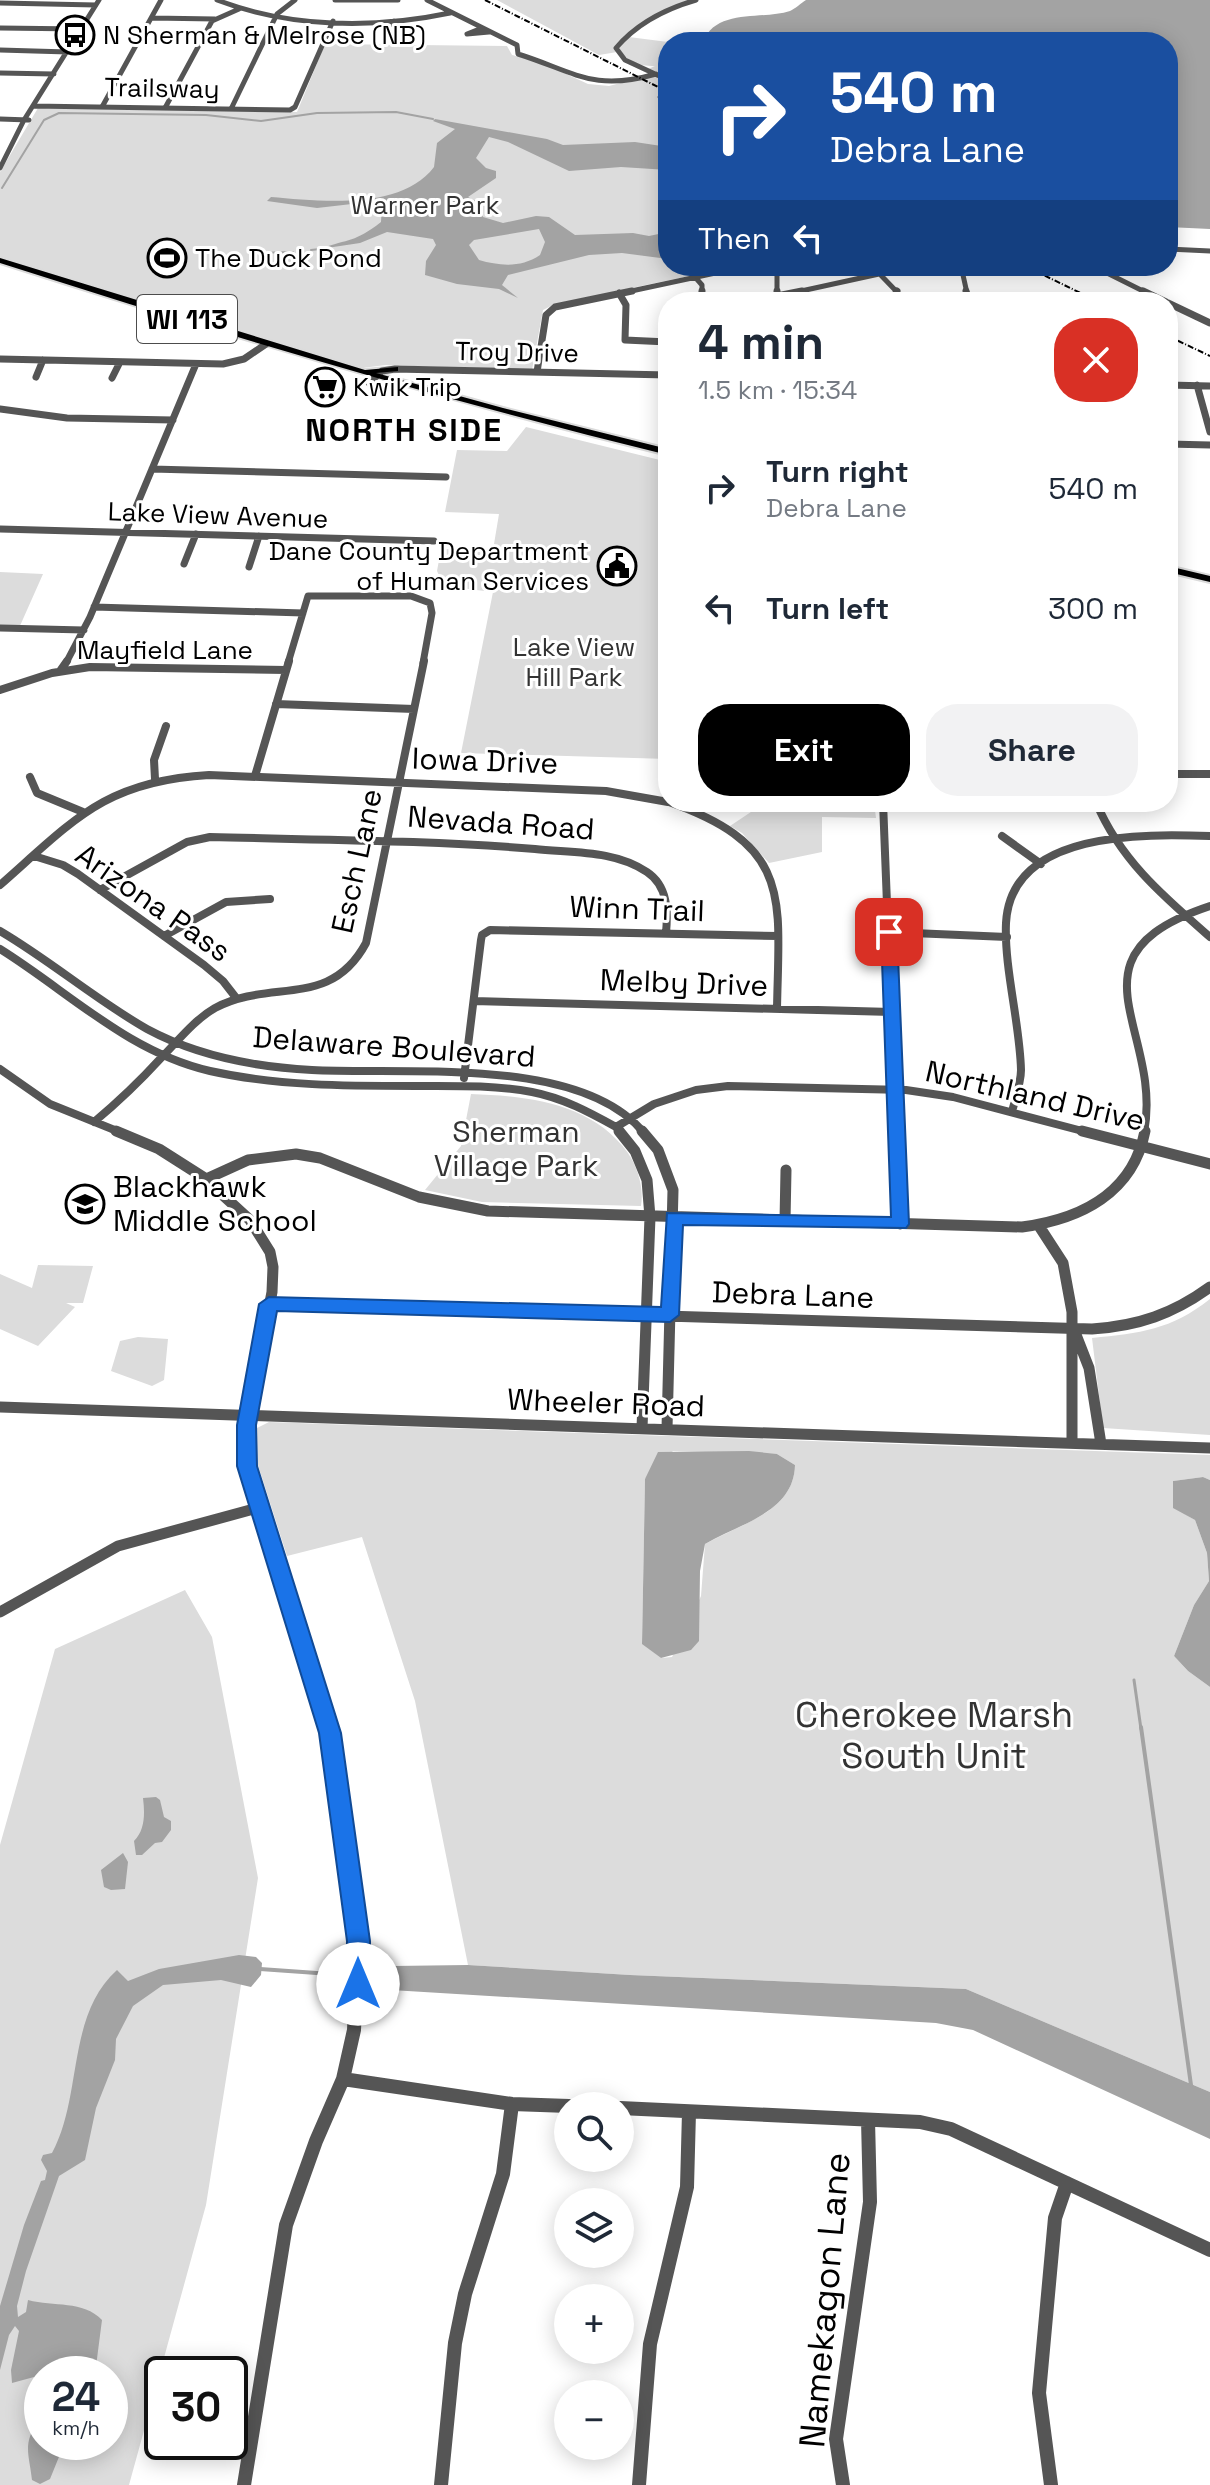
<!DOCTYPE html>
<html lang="en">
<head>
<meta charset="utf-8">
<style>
	body { margin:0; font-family:"Space Grotesk",sans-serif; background:#f2f2f3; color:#1f2937; height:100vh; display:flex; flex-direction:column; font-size:30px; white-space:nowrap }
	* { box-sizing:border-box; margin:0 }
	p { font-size:26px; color:#747a83 }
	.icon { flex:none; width:44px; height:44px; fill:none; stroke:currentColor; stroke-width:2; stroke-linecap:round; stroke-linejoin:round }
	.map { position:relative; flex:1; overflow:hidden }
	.drawer { position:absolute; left:658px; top:292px; width:520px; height:520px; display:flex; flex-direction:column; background:#fff; border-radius:32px; box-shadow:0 4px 20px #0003 }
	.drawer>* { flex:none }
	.guide { position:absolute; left:658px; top:32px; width:520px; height:244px; border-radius:32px; box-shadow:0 4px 20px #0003; background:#1a4fa0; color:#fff; overflow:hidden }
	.tools { position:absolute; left:554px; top:2092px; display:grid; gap:16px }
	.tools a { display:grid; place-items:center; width:80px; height:80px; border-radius:50%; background:#fff; box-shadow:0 4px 20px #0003; font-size:40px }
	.speed { position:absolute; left:24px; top:2356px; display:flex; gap:16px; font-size:40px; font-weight:700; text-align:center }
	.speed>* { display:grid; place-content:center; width:104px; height:104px; border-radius:50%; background:#fff; box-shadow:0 4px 20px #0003; line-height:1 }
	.speed small { font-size:20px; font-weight:400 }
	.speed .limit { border:4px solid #111; border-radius:12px; background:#fff; color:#111 }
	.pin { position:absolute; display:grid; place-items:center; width:68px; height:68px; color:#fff; margin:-34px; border-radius:16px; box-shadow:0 4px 12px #0006 }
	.me { position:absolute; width:88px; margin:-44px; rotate:0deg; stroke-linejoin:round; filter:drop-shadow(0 0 6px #0008) }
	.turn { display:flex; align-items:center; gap:28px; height:168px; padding:0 40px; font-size:36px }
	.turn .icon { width:104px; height:104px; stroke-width:2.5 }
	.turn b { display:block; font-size:56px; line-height:68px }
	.then { display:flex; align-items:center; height:76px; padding:0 40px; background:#0003; gap:16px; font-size:30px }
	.round { display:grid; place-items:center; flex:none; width:84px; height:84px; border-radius:32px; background:#f2f2f3 }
	.summary { display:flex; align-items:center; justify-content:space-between; height:136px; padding:0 40px }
	h1 { font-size:48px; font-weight:700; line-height:60px }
	.cta { display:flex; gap:16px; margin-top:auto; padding:16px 40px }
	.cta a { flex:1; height:92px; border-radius:32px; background:#000; color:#fff; font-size:32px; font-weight:700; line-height:92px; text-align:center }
	.cta a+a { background:#f2f2f3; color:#1f2937 }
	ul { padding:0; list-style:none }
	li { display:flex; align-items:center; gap:24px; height:120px; padding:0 40px }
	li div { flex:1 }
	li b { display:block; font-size:30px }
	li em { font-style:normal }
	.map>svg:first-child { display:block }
	.green { fill:#dcdcdc; fill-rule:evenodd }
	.water { fill:#a3a3a3; fill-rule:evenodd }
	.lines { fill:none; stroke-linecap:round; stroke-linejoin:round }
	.stream-far2 { stroke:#a3a3a3; stroke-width:2 }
	.stream-far1 { stroke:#a3a3a3; stroke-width:3 }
	.stream { stroke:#a3a3a3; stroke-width:4 }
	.major-casing { stroke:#dbdbdb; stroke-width:4 }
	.minor-far4 { stroke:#555; stroke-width:5 }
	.minor-far3 { stroke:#555; stroke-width:7 }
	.minor-far2 { stroke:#555; stroke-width:8 }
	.minor-far1 { stroke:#555; stroke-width:11 }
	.minor { stroke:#555; stroke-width:14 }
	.major { fill:#000; fill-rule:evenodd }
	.rail { stroke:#000; stroke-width:2; stroke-dasharray:6 2 1 2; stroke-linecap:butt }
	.route { fill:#1a73e8; stroke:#114b97; stroke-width:2 }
	.labels { text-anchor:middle; stroke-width:6; stroke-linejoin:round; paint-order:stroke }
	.far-poi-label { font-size:26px; fill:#000; stroke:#fff; text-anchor:start }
	.far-street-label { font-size:26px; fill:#000; stroke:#fff }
	.far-park-label { font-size:26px; fill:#333; stroke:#fff }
	.shield { fill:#fff; stroke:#4c4c4c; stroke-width:2 }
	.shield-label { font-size:28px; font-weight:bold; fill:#000 }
	.street-label { font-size:30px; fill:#000; stroke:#fff }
	.park-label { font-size:30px; fill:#333; stroke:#fff }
	.poi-label { font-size:30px; fill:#000; stroke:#fff; text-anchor:start }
	.far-district-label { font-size:32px; font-weight:bold; letter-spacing:2px; fill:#000; stroke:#fff }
	.near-park-label { font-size:36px; fill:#333; stroke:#fff }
	.near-street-label { font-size:36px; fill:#000; stroke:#fff }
</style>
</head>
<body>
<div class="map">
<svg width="1210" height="2485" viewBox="0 0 1210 2485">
	<rect width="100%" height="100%" fill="#fff"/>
	<path class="green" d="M497 0H696L662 12 617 46V52L599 55Z
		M629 37 668 42V266H737L555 304 543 310 532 370 386 365 362 368 252 338 0 257V172L38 108 297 112 325 44 507 46 512 55 538 61 588 84 609 86 655 74 646 70 655 66C637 66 629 63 619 48Z
		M526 427 668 462V759L461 753 493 592 444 586 437 571 441 549 493 550 499 514 445 512 457 450 507 451Z
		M0 572 43 574 19 628H0Z
		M766 802H874L876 818 822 817V852L769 863 742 833 730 826Z
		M471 1094C528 1096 592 1103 628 1153 638 1168 644 1188 641 1206L482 1202 425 1190 461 1146Z
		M38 1265 93 1266 83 1303H66L75 1307 38 1346 0 1329V1274L32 1288Z
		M1210 1299V1435L1103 1428 1092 1338C1140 1333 1171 1330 1210 1299Z
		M138 1337 168 1339 164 1380 152 1386 111 1371 120 1341Z
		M269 1422 1210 1455V1480L1203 1477 1173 1481V1507L1195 1520 1207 1553 1209 1581 1194 1605 1174 1656 1188 1671 1210 1687V2092L966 1989 630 1975 468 1965 415 1701 362 1537 287 1556 257 1462V1428ZM673 1451 777 1454 795 1465C794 1512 740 1524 705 1544L701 1596 672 1657 661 1658 642 1643 645 1479Z
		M185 1590 212 1637 258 1878 206 2205 129 2485H0V1845L55 1649ZM42 2374H110V2442H42Z"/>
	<path class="water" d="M806 0H1210V229L1168 227V42H703C716 8 763 20 790 11 795 9 801 3 806 0Z
		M435 119 547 139 563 145 635 142 668 147V170L621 167 569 171 508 142 489 137 476 158 486 168 496 171V178L468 197 480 203 483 217 503 223 536 216 549 217 575 235 633 233 649 236 668 232V259L622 253 589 255 508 275 502 285 518 298 499 289 457 284 425 275 426 261 436 245 433 239 387 232 360 243 320 249C350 238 354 243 381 222L382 204 378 201 317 208 267 201 271 197C319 201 401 211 434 167L437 143 455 129 433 121ZM539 229 545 242 540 255C521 268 500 266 479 260L469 245 474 240Z
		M749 1451 777 1454 795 1465C794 1512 741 1523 705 1544L700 1571 699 1641 691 1650 661 1658 642 1644 645 1479 658 1452Z
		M1203 1477 1210 1480V1687L1188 1671 1174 1656 1194 1605 1209 1581 1207 1553 1195 1520 1173 1508V1481Z
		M156 1797 160 1800 164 1817 171 1821V1830L162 1842 155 1843 142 1855H136L134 1841C145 1830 145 1814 143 1798Z
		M123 1853 128 1862 125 1889 111 1890 104 1887 101 1870Z
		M239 1955 256 1957 262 1963 261 1975 251 1987 221 1980 163 1985 133 2006 116 2039 115 2060 96 2108 85 2160 59 2176 26 2271 17 2306 18 2317 26 2312 28 2300C54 2307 83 2300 102 2320L95 2374H42V2442H65L50 2479 40 2484 32 2480C29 2453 22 2444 39 2420L34 2377 12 2383 11 2370 19 2331 15 2326 9 2335 0 2370V2306L24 2225 41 2181 45 2180 47 2171 41 2160 43 2155 52 2153C83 2096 66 2016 117 1970L128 1981 159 1969Z
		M468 1965 630 1975 966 1989 1210 2092V2139L973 2030 936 2023 391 1990 393 1966Z"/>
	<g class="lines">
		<path class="stream-far2" d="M658 97 668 102
			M2 188 44 120 59 113 206 115 261 121 317 113 396 112 433 119
			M311 250 320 249
			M250 253 293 252"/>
		<path class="stream-far1" d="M1134 1680 1141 1729"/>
		<path class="stream" d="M1141 1727 1191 2085
			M260 1969 331 1974"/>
		<defs>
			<path id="major" d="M0 258 365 370 398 367V371L376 373 503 408 668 449V455C443 400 221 334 0 263Z
				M1168 566 1210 576V582L1168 572Z"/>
		</defs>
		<use href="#major" class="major-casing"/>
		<path class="minor-far4" d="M217 0C290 28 374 29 450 13
			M335 0H398
			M427 0 517 45 518 54C575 72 593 92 656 74
			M0 3 96 5
			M152 18 215 19
			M394 21 393 29 396 32
			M0 28 81 29
			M482 28 467 34 489 32
			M0 50 68 52
			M0 73 54 74
			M668 80 625 60 616 48C637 23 665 9 696 0
			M33 106 290 110 295 107 333 21
			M102 107 161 0
			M165 108 212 21 239 9
			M231 109 277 14 295 0
			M0 119 29 120
			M0 168 24 120 99 0
			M1168 249 1210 251
			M777 266V293
			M872 266 898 293
			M961 266 967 293
			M1093 266 1147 293
			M695 277 702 285V293
			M622 293 748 266
			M792 293 879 274"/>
		<path class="minor-far3" d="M777 291V300
			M966 291 969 302
			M1143 291 1166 302
			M619 293 626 305 625 340 668 342
			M777 296 802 291
			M701 302 702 291
			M891 302 897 291
			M1168 303 1210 323
			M0 359 223 364 244 359 266 344
			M537 372 546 315 555 307 632 291
			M36 377 43 360
			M112 378 120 362
			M369 383 382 371 395 369 668 375
			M1168 385 1210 386
			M1197 385 1210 432
			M0 409 67 418 173 420
			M1168 444 1210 445
			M152 469 446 477
			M0 529 434 541
			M184 564 196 534
			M249 567 259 536
			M94 607 303 613
			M0 628 84 630
			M66 663 90 617 196 364
			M288 663 308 596H411L430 603 432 613 423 663"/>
		<path class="minor-far2" d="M60 671 67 661
			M0 690 52 673 90 667 286 670
			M276 704 414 709
			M1168 774H1210
			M255 776 289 661
			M30 777 37 793 83 812
			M155 779 154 760 166 726
			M669 802C793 846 779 897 777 1009
			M883 802 896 1133
			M1096 802C1120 860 1164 897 1210 937
			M696 812 709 802
			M1002 836 1041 864
			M34 856 63 865 78 874 204 965 223 981 237 999
			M0 885C74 820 105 781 209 775L606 791 668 802
			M100 890 187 842 210 837C318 840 427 840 535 849 572 853 615 850 647 872 668 886 668 911 666 933
			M0 931C51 961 96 1000 147 1029 197 1056 255 1067 312 1070 404 1075 581 1055 644 1133
			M889 932 1007 937
			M164 936 226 902 270 899
			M0 949C69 992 128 1052 210 1071 277 1086 347 1086 416 1086 454 1086 494 1085 532 1092 563 1098 589 1112 616 1127L621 1133
			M474 1001 892 1012
			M0 1069 50 1104 122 1133
			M464 1078 481 940 482 935 490 930 778 936
			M1012 1112C1015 1099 1021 1083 1021 1070 1020 1024 1004 968 1006 923 1011 830 1144 834 1210 836
			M94 1122C118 1102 140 1081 161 1058 178 1041 194 1020 215 1008 271 978 330 1010 366 943L424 661
			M616 1127 654 1104 696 1090 728 1086 906 1090 953 1097 1090 1133
			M1144 1133C1164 1030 1059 956 1210 906"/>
		<path class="minor-far1" d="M116 1131 159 1149 203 1177 250 1220 270 1252 273 1267 272 1292 248 1416 247 1466 329 1729
			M619 1131 635 1151 647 1180 650 1217 642 1428
			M642 1131 658 1150 673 1190 667 1429
			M896 1131 900 1224
			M1082 1131 1210 1164
			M204 1180 248 1160 296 1154 320 1158 419 1197 488 1211 1022 1227C1081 1219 1133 1193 1145 1131
			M785 1221 786 1170
			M1039 1226 1063 1263 1072 1312V1443
			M269 1304 1092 1329C1138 1326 1173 1314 1210 1287
			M1073 1327 1089 1368 1101 1444
			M0 1407 1210 1448
			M0 1612 118 1546 261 1507"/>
		<path class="minor" d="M343 2079 512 2104 569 2106
			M620 2108 920 2122 951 2129 1210 2250
			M244 2485 286 2225 316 2141 343 2079 354 2030 358 1941 328 1727
			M441 2485 455 2343 465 2294 503 2174 512 2104
			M639 2485 650 2344 687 2187 689 2112
			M843 2485 836 2439 870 2202 868 2120
			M1051 2485 1039 2393 1055 2218 1067 2183"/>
		<use href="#major" class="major"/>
		<path class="rail" d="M485 0 668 92
			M1025 266 1099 302
			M1168 336 1210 356"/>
	</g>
	<path class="route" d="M889 927 897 932 909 1224 906 1228 683 1225 679 1315 670 1322 277 1311 256 1425 257 1466 341 1733 370 1941V1984L367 1992 358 1995 350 1992 346 1984 347 1941 319 1733 237 1466V1425L259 1304 269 1297 661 1307 667 1213 891 1217 881 932Z"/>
	<defs>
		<symbol id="bus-ring" viewBox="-11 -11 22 22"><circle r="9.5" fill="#fff" stroke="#000" stroke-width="1.5"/><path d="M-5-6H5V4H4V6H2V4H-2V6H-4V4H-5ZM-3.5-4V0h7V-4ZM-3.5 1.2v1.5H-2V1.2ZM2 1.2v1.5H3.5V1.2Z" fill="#000"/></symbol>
		<symbol id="stadium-ring" viewBox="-11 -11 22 22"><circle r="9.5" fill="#fff" stroke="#000" stroke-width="1.5"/><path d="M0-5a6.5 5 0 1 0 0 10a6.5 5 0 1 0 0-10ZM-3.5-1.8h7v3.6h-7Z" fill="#000"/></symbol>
		<symbol id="supermarket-ring" viewBox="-11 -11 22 22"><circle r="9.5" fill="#fff" stroke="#000" stroke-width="1.5"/><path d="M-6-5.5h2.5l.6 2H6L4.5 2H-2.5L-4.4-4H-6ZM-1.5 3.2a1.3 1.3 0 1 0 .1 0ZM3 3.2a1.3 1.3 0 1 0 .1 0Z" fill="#000"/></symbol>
		<symbol id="civic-ring" viewBox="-11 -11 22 22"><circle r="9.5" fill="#fff" stroke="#000" stroke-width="1.5"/><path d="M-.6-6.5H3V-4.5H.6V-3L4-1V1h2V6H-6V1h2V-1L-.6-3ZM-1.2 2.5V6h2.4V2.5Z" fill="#000"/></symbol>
		<symbol id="school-ring" viewBox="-11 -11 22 22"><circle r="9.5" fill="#fff" stroke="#000" stroke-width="1.5"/><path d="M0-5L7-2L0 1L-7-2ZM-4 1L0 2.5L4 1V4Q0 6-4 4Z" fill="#000"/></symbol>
	</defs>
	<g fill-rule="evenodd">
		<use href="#bus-ring" x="53" y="13" width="44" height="44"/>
		<use href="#stadium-ring" x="145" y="236" width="44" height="44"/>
		<use href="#supermarket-ring" x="303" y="365" width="44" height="44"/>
		<use href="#civic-ring" x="595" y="544" width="44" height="44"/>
		<use href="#school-ring" x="63" y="1182" width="44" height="44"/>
	</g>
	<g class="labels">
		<g class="far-poi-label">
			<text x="103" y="44">N Sherman &amp; Melrose (NB)</text>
			<text x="195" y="267">The Duck Pond</text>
			<text x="353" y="396">Kwik Trip</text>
			<text x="589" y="560" text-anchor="end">Dane County Department<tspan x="589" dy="30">of Human Services</tspan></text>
		</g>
		<g class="far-street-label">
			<text transform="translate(162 88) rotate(1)" y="9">Trailsway</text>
			<text transform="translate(517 352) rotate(1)" y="9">Troy Drive</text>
			<text transform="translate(218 515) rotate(2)" y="9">Lake View Avenue</text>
			<text x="165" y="659">Mayfield Lane</text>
		</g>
		<g class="far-park-label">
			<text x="425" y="214">Warner Park</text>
			<text x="574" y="656">Lake View<tspan x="574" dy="30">Hill Park</tspan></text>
		</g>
		<rect class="shield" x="137" y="295" width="100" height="48" rx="6"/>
		<g class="shield-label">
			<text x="187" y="329">WI 113</text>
		</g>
		<g class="street-label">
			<text transform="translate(485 761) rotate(2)" y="10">Iowa Drive</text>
			<text transform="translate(501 823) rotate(4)" y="10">Nevada Road</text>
			<text transform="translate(357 861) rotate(-78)" y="10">Esch Lane</text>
			<text transform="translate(153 903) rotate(35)" y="10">Arizona Pass</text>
			<text transform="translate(637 909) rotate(2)" y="10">Winn Trail</text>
			<text transform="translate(684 983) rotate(2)" y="10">Melby Drive</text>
			<text transform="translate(394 1047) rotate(4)" y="10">Delaware Boulevard</text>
			<text transform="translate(1035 1096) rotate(13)" y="10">Northland Drive</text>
			<text transform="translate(793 1295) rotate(2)" y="10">Debra Lane</text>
			<text transform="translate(606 1403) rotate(2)" y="10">Wheeler Road</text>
		</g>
		<g class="park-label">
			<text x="516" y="1142">Sherman<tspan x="516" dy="34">Village Park</tspan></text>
		</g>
		<g class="poi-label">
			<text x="113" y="1197">Blackhawk<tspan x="113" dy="34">Middle School</tspan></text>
		</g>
		<g class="far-district-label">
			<text x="404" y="441">NORTH SIDE</text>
		</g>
		<g class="near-park-label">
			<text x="934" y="1727">Cherokee Marsh<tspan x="934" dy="41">South Unit</tspan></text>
		</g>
		<g class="near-street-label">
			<text transform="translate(824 2300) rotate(-85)" y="13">Namekagon Lane</text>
		</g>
	</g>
</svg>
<div class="tools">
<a><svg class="icon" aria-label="search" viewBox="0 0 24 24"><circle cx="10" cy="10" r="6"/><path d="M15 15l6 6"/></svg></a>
<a><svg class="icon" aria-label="layers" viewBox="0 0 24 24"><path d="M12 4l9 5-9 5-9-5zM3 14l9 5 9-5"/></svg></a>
<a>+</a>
<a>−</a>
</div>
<div class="speed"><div>24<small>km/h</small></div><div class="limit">30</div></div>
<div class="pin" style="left:889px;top:932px;background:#d93025"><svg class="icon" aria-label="arrive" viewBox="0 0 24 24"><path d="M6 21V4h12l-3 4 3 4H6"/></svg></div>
<svg class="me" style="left:358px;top:1984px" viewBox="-20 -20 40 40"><circle r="19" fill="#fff"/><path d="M0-13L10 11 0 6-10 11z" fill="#1a73e8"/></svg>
<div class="guide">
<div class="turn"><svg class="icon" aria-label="right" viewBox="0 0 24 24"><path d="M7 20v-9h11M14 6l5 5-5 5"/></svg><div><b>540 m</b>Debra Lane</div></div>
<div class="then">Then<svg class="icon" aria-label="left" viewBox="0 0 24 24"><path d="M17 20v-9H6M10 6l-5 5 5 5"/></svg></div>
</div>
<section class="drawer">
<div class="summary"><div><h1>4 min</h1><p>1.5 km · 15:34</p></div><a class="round" style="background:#d93025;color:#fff"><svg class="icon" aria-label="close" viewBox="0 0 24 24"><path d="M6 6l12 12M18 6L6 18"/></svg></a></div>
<ul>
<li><svg class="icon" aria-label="right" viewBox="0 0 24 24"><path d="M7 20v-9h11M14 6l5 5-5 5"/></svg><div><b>Turn right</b><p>Debra Lane</p></div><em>540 m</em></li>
<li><svg class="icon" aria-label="left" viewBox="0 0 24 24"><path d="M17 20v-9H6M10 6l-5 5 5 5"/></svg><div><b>Turn left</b></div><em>300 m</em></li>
</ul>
<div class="cta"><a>Exit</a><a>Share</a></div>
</section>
</div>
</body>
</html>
